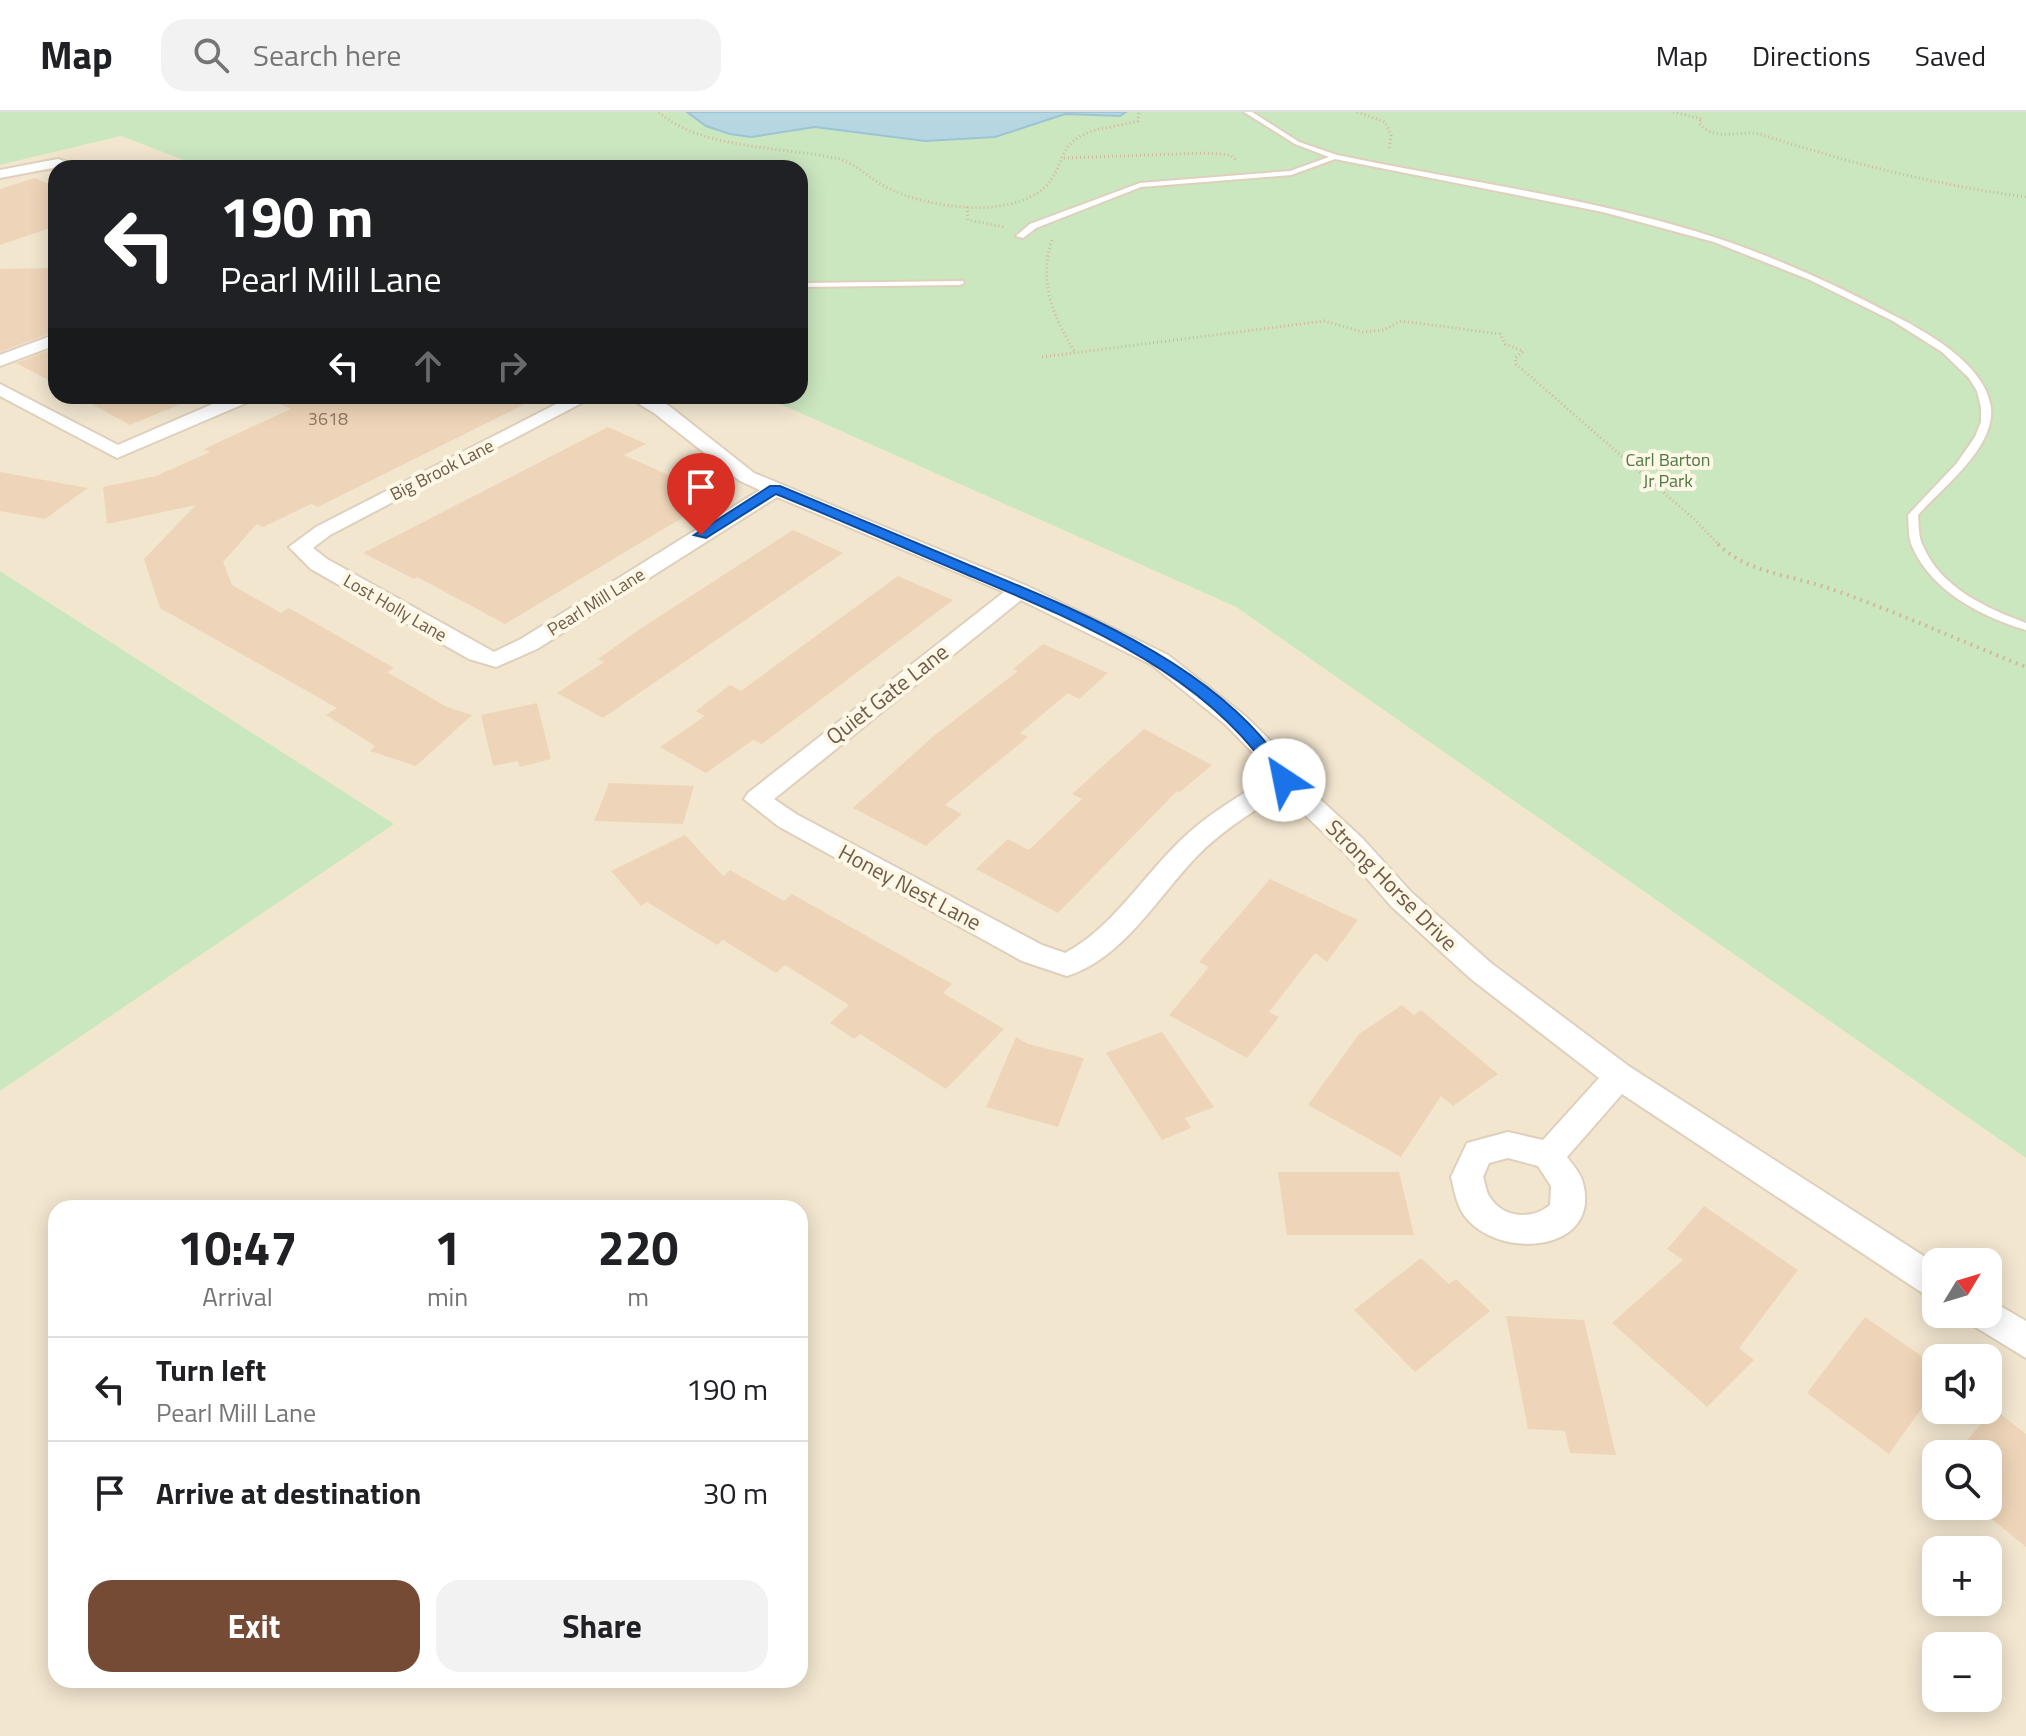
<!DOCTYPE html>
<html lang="en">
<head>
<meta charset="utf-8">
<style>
	body { margin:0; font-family:"Titillium Web",sans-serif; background:#f2f2f2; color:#202124; height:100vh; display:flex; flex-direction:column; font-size:30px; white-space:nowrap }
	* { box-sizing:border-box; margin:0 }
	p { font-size:26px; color:#757577 }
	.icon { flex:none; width:44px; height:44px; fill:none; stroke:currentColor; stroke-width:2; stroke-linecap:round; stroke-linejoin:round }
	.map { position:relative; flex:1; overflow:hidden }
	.panel { position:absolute; left:48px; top:1088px; width:760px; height:488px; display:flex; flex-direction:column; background:#fff; border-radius:24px; box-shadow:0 4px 20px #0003 }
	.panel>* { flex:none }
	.hud { position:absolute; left:48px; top:48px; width:760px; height:244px; border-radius:24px; box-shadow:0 4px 20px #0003; background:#202124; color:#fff; overflow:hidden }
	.needle { width:52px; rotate:52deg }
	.tools { position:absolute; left:1922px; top:1136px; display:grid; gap:16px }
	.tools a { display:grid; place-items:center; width:80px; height:80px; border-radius:16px; background:#fff; box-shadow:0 4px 20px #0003; font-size:40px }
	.pin { position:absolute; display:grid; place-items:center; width:68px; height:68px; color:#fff; margin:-82px -34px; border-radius:50% 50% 50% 0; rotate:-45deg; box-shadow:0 0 8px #0007 }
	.pin .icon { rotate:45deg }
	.me { position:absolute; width:88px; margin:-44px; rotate:326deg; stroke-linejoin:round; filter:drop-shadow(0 0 6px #0008) }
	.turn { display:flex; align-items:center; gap:28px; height:168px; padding:0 40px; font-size:36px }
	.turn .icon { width:104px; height:104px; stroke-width:2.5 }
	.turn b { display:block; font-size:56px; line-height:68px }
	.lanes { display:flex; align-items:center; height:76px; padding:0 40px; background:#0003; justify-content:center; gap:40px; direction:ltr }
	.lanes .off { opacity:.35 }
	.eta { display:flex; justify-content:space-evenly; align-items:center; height:136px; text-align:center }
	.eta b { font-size:48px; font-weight:700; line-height:56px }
	.cta { display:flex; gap:16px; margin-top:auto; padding:16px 40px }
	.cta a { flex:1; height:92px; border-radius:24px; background:#764b35; color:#fff; font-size:32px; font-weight:700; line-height:92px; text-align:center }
	.cta a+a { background:#f2f2f2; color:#202124 }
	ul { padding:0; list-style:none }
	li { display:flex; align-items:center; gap:24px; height:104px; padding:0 40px; border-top:2px solid #e0e0e0 }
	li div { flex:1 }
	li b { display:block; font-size:30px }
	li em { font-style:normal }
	header { display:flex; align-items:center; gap:48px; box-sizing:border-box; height:112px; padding:0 40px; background:#fff; border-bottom:2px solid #e0e0e0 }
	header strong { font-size:38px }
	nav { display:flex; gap:44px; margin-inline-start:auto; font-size:28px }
	.search { width:560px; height:72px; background:#f2f2f2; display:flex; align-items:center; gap:20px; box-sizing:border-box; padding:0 28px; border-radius:24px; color:#757577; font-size:30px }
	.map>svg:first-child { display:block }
	.residential { fill:#f2e6cf; fill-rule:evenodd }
	.green { fill:#cbe7c0 }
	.water { fill:#b6d6e2; stroke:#9dc4d4; stroke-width:2 }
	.building { fill:#eed5b9 }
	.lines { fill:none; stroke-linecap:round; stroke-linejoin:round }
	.lane-casing { stroke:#ded0bc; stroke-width:4 }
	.street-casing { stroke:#ded0bc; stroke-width:4 }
	.path-far1 { stroke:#d3b89d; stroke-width:3; stroke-dasharray:1 3; stroke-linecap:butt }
	.path { stroke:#d3b89d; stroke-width:4; stroke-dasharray:2 5; stroke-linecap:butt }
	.lane { fill:#fff; fill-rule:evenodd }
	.street { fill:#fff; fill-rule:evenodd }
	.route { fill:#1a73e8; stroke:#114b97; stroke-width:2 }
	.labels { text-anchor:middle; stroke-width:8; stroke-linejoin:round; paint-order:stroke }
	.number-label { font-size:18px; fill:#8f7a65 }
	.far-park-label { font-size:18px; fill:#4e7a44; stroke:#fef7e5 }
	.far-street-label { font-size:18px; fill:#6f5b49; stroke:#fef7e5 }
	.street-label { font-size:22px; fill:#6f5b49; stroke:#fef7e5 }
</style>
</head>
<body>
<header>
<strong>Map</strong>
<div class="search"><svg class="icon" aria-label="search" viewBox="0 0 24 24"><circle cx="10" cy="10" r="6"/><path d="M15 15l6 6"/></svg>Search here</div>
<nav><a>Map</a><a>Directions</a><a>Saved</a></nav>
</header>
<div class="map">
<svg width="2026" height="1624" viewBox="0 0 2026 1624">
	<rect width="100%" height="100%" fill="#fbf3e0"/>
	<path class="residential" d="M121 24 204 56H56V284H762L1236 495 2026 1046V1624H0V979L393 712 0 459V53ZM56 1096H800V1568H56ZM1936 1150H1988V1202H1936ZM1936 1246H1988V1298H1936ZM1936 1342H1988V1394H1936ZM1936 1438H1988V1490H1936ZM1936 1534H1988V1586H1936Z"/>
	<path class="green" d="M0 0H2026V1046L1236 495 762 284H800V56H204L121 24 0 53Z
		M0 459 394 712 0 979Z"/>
	<path class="water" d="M687 0H1126L1120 4 1065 2 995 25 925 29 815 15 751 25 730 22 706 14Z"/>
	<path class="building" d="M35 66 56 75V114L0 133V77Z
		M56 156V219L0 240V157Z
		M56 236V272L16 251Z
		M77 284H200L130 313Z
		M263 284H541L318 395 311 392 263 415 257 412 223 450 232 473 281 501 289 496 394 556 387 560 447 595 472 603 416 654 370 639 375 634 326 603 337 596 160 496 144 447 196 393 107 412 103 375 156 364 210 340 204 337 291 297Z
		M608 315 646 332 624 343 717 385 505 512 417 465 414 467 363 441Z
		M0 360 88 376 45 407 0 399Z
		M793 418 843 441 603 606 557 581 604 550 598 547 640 517Z
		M898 464 953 488 762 632 753 628 706 661 660 635 705 604 696 599 730 573 741 579Z
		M1043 532 1108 561 1079 587 1068 581 1020 621 1028 625 945 693 962 702 926 734 853 696 935 623 1018 559 1013 557Z
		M537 591 551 647 520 655 518 649 493 654 481 603Z
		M1144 617 1212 653 1180 680 1177 679 1058 801 976 757 1008 727 1029 738 1082 687 1072 682Z
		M609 671 694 674 683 712 594 709Z
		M685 723 723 764 730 758 784 789 792 782 952 872 943 881 1004 917 946 977 860 922 854 927 830 911 849 893 785 853 776 861 723 828 717 833 647 790 641 794 611 759Z
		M1270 767 1358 808 1327 850 1315 841 1269 900 1279 905 1247 946 1169 903 1209 855 1199 850Z
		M1402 893 1414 903 1421 898 1498 962 1453 994 1441 984 1401 1045 1308 993 1359 922Z
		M1162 920 1214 995 1185 1006 1191 1016 1162 1028 1106 941Z
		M1016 925 1028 932 1084 946 1058 1015 986 995Z
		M1278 1060H1399L1414 1123H1287Z
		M1704 1094 1798 1158 1739 1236 1754 1248 1707 1295 1612 1211 1683 1148 1667 1137Z
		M1421 1146 1449 1172 1456 1167 1490 1199 1415 1260 1354 1198Z
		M1506 1204 1584 1208 1616 1343 1570 1341 1565 1319 1528 1317Z
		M1865 1205 1936 1254V1276L1889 1342 1807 1281Z
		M1994 1297 2026 1322V1435L1988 1404V1342H1955Z"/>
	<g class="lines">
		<defs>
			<path id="lane" d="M1244 0H1252L1299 30 1337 43C1457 68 1580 84 1698 120 1766 141 1831 170 1893 203 1927 220 1986 253 1991 296 1995 336 1942 376 1918 403 1919 414 1918 425 1923 434 1941 476 1986 496 2026 511V518C1982 505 1931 479 1912 434 1908 425 1909 413 1908 403L1957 351 1975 325 1981 310V295L1977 279 1969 266 1942 240 1893 209 1810 168 1714 130 1603 100 1335 47 1291 63 1141 75 1036 116 1023 126 1016 124 1030 112 1140 71 1290 59 1329 45 1295 32Z
				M963 169 964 171 960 173 800 175V171Z"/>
			<path id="street" d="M58 47 85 56 58 55 0 66V58Z
				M56 222V233L0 254V243Z
				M0 272 118 333 231 284H256L253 288 117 346 0 284Z
				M572 284H595L330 423 313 436 327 447 494 540 521 527 760 378 740 369 654 301 626 284H649L668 293 754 361 1027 474 1168 543 1244 603 1279 637 1294 663 1363 727 1411 780 1491 851 1630 955 1936 1152V1187L1924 1182 1622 982 1567 1045C1573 1053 1581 1062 1583 1071 1602 1143 1492 1149 1462 1100 1456 1090 1454 1076 1451 1065L1467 1031 1508 1020 1543 1028 1599 966 1471 867 1391 794 1345 741 1282 681C1252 700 1223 718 1198 743 1158 784 1124 846 1067 864L1022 849 778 714 744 687 748 681 1004 480 777 385 537 537 496 555 469 547 311 457 289 435 316 415ZM1021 488 1152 553 1226 613 1260 648 1270 665C1238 685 1206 703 1179 730 1142 766 1111 817 1065 841L1042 833 796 702 774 687ZM1508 1046 1538 1054 1551 1074 1550 1093C1532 1108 1503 1107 1489 1084 1486 1079 1485 1070 1483 1065L1489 1051Z
				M1988 1187 2026 1209V1246L1972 1213 1966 1202H1988Z"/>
		</defs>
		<use href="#lane" class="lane-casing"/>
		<use href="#street" class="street-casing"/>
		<path class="path-far1" d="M659 0C700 38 784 34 839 47 859 53 868 66 886 75 925 96 1010 108 1045 75 1055 66 1058 54 1063 43 1077 14 1111 17 1138 9L1139 0
			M1357 0 1385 10 1391 23 1389 38
			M1673 0 1702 7 1699 11C1716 32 1742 16 1763 23 1849 51 1936 73 2026 85
			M1064 46 1207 41 1230 43 1236 48
			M967 95 968 108 1005 115
			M1052 128C1038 169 1053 205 1075 240
			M1042 245 1324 209 1363 220 1383 218 1401 209 1500 222 1505 232 1523 239 1515 246 1516 252 1694 407 1720 434"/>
		<path class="path" d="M1718 432C1748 462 1793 463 1831 477 1897 500 1961 529 2026 555"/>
		<use href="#lane" class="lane"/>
		<use href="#street" class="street"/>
	</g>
	<path class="route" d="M770 374H780C841 399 903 425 964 451 1077 498 1229 557 1292 668L1290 672H1278C1211 562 1075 508 961 460 899 434 838 407 776 382L706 426 694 423Z"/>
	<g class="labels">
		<g class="number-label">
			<text x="328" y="313">3618</text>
		</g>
		<g class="far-park-label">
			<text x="1668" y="354">Carl Barton<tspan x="1668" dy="21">Jr Park</tspan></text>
		</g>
		<g class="far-street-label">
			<text transform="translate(442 358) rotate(-27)" y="6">Big Brook Lane</text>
			<text transform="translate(596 490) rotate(-32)" y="6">Pearl Mill Lane</text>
			<text transform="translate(395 496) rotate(30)" y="6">Lost Holly Lane</text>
		</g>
		<g class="street-label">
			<text transform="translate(887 582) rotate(-38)" y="8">Quiet Gate Lane</text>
			<text transform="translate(1392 773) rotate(45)" y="8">Strong Horse Drive</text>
			<text transform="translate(910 775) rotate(28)" y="8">Honey Nest Lane</text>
		</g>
	</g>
</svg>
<div class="tools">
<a><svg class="needle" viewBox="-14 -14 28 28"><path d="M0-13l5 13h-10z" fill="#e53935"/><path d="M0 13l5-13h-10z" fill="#757577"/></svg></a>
<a><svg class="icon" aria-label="sound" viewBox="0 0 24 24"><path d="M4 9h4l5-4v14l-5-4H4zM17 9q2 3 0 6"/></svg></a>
<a><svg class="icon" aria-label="search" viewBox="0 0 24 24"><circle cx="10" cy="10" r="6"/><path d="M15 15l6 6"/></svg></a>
<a>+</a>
<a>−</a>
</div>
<div class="pin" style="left:701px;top:423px;background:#d93025"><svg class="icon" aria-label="arrive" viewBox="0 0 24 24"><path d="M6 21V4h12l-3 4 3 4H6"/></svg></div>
<svg class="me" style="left:1284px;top:668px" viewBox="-20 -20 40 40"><circle r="19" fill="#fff"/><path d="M0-13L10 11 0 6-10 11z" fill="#1a73e8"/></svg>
<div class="hud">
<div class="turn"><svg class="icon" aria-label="left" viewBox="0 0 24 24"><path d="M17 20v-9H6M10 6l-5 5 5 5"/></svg><div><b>190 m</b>Pearl Mill Lane</div></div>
<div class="lanes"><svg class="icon" aria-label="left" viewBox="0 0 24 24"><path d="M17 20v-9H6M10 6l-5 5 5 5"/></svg><svg class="icon off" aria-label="ahead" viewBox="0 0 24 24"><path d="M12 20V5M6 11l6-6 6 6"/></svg><svg class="icon off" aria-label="right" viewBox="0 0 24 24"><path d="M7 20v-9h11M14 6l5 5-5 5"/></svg></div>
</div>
<section class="panel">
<div class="eta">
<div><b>10:47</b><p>Arrival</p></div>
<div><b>1</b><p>min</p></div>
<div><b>220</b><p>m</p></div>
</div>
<ul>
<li><svg class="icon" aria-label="left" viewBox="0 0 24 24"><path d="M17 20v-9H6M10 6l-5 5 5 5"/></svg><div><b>Turn left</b><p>Pearl Mill Lane</p></div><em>190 m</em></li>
<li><svg class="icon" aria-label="arrive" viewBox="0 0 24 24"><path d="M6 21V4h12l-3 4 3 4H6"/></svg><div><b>Arrive at destination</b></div><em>30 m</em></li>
</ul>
<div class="cta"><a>Exit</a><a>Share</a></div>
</section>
</div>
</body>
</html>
